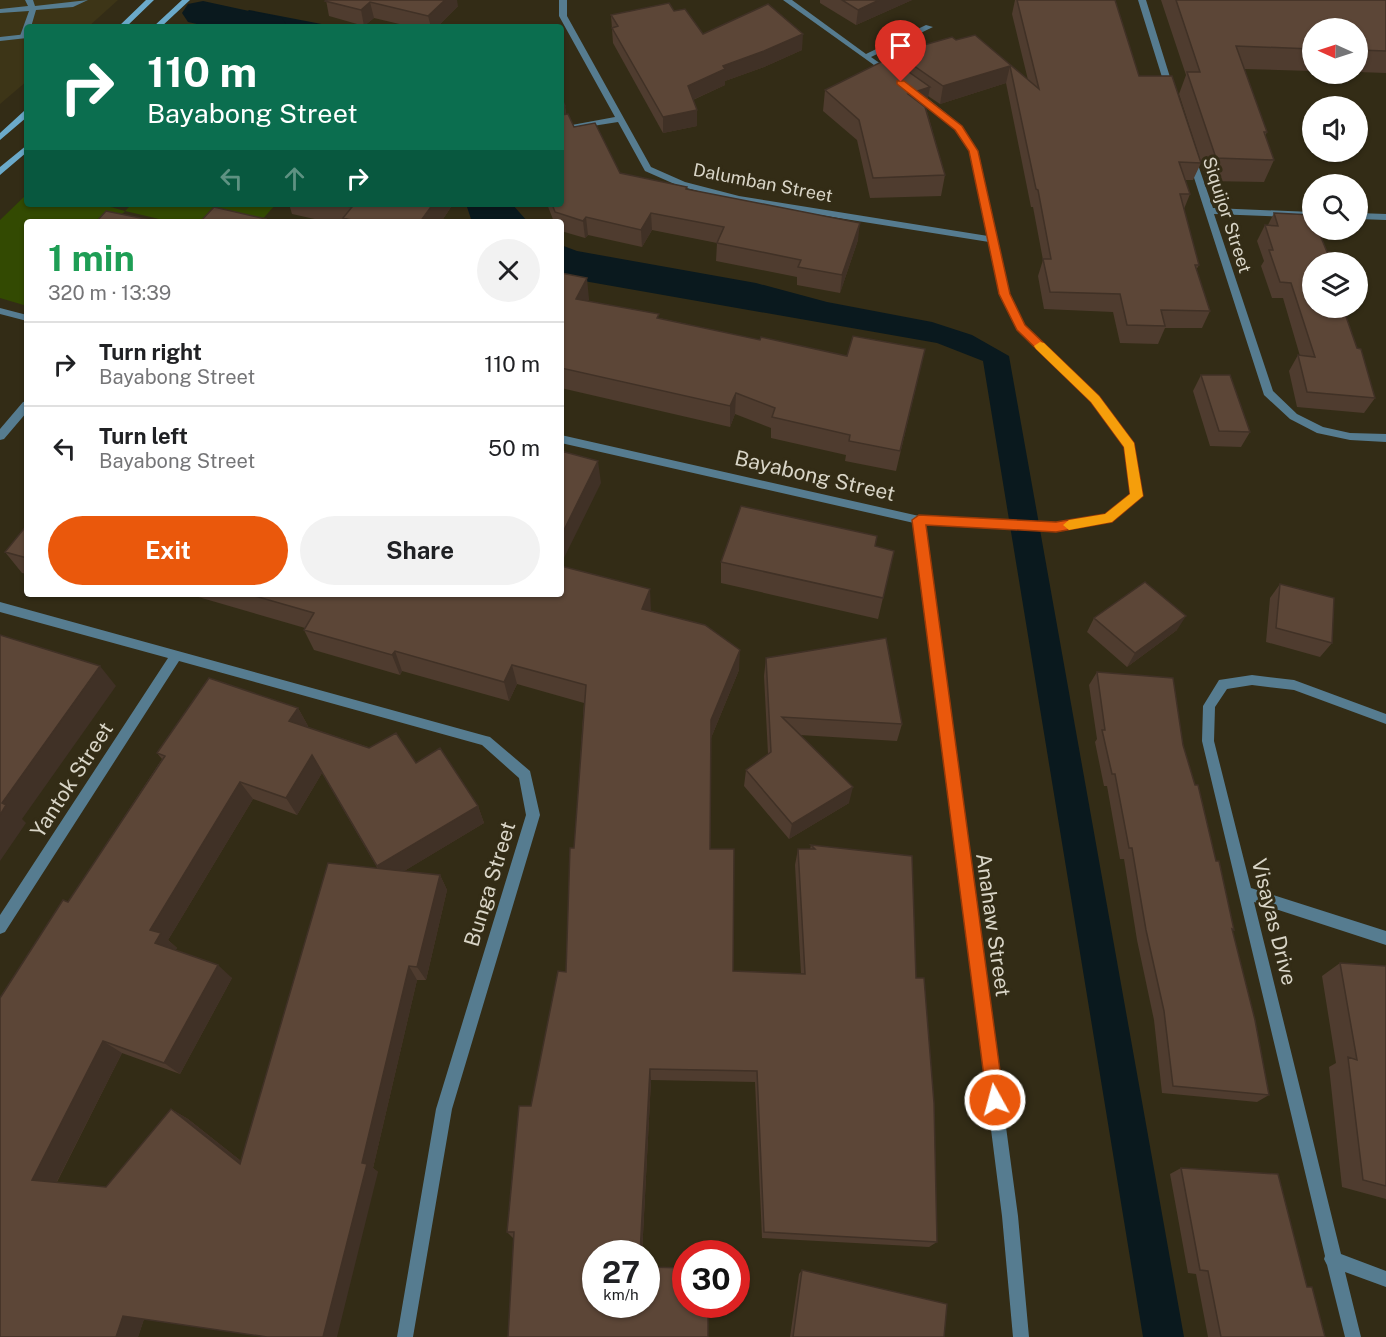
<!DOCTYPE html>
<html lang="en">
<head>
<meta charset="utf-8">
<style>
	body { margin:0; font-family:"Public Sans",sans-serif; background:#f2f2f2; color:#202124; height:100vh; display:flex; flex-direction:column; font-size:22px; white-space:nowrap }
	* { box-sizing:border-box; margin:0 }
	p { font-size:20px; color:#757577 }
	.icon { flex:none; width:33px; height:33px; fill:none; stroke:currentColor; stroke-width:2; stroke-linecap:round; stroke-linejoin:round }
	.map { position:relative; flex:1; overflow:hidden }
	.panel { position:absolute; left:24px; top:219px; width:540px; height:378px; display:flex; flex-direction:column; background:#fff; border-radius:6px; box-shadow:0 2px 4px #0004 }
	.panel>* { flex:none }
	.guide { position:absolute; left:24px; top:24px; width:540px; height:183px; border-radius:6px; box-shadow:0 2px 4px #0004; background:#0b6e4f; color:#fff; overflow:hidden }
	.needle { width:39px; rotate:273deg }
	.fabs { position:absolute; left:1302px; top:18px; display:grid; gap:12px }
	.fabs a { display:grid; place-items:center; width:66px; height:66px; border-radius:50%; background:#fff; box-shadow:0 2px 4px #0004; font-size:30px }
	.speed { position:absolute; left:582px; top:1240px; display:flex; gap:12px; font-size:30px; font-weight:700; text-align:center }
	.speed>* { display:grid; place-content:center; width:78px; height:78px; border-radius:50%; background:#fff; box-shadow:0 2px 4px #0004; line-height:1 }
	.speed small { font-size:15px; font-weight:400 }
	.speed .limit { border:9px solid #d22; background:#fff; color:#111 }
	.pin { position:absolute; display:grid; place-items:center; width:51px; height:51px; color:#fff; margin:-62px -26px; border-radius:50% 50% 50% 0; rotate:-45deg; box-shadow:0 0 6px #0007 }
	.pin .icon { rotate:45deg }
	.me { position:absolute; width:66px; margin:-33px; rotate:353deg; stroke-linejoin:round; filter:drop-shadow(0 0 4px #0008) }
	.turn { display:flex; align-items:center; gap:21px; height:126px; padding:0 24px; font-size:27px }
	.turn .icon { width:78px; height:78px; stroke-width:2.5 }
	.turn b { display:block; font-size:42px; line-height:51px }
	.lanes { display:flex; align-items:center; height:57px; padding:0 24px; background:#0003; justify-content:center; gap:30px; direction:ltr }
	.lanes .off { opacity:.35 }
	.round { display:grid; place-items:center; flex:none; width:63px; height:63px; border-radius:32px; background:#f2f2f2 }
	.summary { display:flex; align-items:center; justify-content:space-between; height:102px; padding:0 24px }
	h1 { font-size:36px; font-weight:700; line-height:45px; color:#1e9e55 }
	.primary-button { display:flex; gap:12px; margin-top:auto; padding:12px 24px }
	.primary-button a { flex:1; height:69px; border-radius:36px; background:#ea580c; color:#fff; font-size:24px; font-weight:700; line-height:69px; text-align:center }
	.primary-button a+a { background:#f2f2f2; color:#202124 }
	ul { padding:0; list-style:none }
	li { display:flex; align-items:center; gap:18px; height:84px; padding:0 24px; border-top:2px solid #e0e0e0 }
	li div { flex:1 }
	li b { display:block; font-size:22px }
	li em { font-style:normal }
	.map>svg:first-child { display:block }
	.built { fill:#3d3517 }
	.green { fill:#334a02 }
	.water { fill:#0a191e }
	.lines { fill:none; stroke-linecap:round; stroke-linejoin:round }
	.river { fill:#0a191e; fill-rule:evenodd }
	.lane { fill:#567c90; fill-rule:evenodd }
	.street { fill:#567c90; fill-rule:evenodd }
	.secondary { fill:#6baaca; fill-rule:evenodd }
	.wall { fill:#4f3c2f; fill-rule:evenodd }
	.shaded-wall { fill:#403126 }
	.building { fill:#5c4637; stroke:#403126; stroke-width:1.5 }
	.route { fill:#ea580c; stroke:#983908; stroke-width:1.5 }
	.slow { fill:#f59e0b }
	.labels { text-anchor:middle; stroke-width:6; stroke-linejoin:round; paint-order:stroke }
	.far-street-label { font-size:18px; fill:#d9d5c7; stroke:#332c16 }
	.street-label { font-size:21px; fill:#d9d5c7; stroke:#332c16 }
</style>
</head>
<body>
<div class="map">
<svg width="1386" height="1337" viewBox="0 0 1386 1337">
	<rect width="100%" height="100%" fill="#332c16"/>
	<path class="built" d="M0 0H118L88 27H27V81L0 104Z"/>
	<path class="green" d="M27 194V204H100L125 211 132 204H276L260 222H172L125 211 114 222H27V306L0 298V220Z"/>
	<path class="water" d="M249 10 337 27H230Z
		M466 204H512L528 222H472Z
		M561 245 577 251 756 283 827 302 932 322 972 335 1009 356 1184 1337H1143L983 361 937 343 561 277Z"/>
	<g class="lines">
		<path class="river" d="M203 1 282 18 288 27H210L188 22 182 13 188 4Z"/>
		<path class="lane" d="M25 0H33L35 6 88 0 73 7 36 10 31 27H27V37L24 38 20 36 29 11 0 13V9L28 6Z"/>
		<path class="street" d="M559 0H567V16L651 167 685 182 739 196 988 236 970 151 956 130 910 92 917 90 962 126 978 151 1010 294 1025 325 1099 396 1134 443 1142 496 1112 522 1056 531 925 525 1018 1216 1029 1337H1013L1002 1216 914 523 561 443V435L919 516 1056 523 1105 515 1131 495 1125 447 1091 402 1016 327 1000 294 989 242 739 202 679 186 645 171 618 122 561 131V127L615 117 559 16Z
			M783 0H792L866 54 926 25 933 27 871 57 891 71V75H888Z
			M1138 0H1146L1174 90 1173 92 1166 90Z
			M27 34V38L0 41V37Z
			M1189 157 1196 159 1213 208 1312 212V218L1214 214 1273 391 1297 414 1323 427 1350 433 1386 434V442L1350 440 1317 433 1290 419 1264 395 1188 159Z
			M1358 213 1386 214V220L1358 219Z
			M0 308 27 315V321L0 314Z
			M27 401V412L4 439 0 440V429L23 402Z
			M0 602 486 736 490 737 530 771 540 815 452 1109 413 1337H397L436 1109 526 815 519 778 482 745 179 661 5 932 0 934V915L168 658 0 612Z
			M1252 675 1294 680 1386 714V724L1294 690 1252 685 1227 689 1215 707 1214 741 1251 888 1386 931V945L1254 902 1341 1254 1386 1271V1287L1345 1272 1361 1337H1345L1327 1265 1324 1259 1325 1256 1202 741 1203 706 1219 680Z"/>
		<path class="secondary" d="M146 0H154L126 27H118Z
			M182 0H190L161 27H153Z
			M24 111H27V117L0 140V133Z
			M27 145V152L0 175V167Z"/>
	</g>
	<path class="wall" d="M326 0 458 6 437 27H412L374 18 364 26 329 16Z
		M820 0H912L856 25 820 3Z
		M1015 0H1115L1139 76 1201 163 1193 180H1185L1190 194 1184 209 1199 265 1196 270 1210 311 1202 328H1165L1158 344 1120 343 1113 312 1044 309 1038 276 1043 260 1033 207H1031L1006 83 940 104 928 96 926 108 945 175 941 196 870 198 857 140 823 111 825 90 898 65 900 56 975 35 1028 80 1012 14Z
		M1161 0H1386V73L1358 72V28H1312V71L1244 69 1267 132 1265 136 1274 160 1264 182 1207 181 1179 94 1186 75Z
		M674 11 703 34 802 50 764 67 725 81V85L693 100 697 126 663 133 613 43 611 15Z
		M565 106 566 114 574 127 620 173 687 190 858 240 840 293 797 285V277L716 261 717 243 652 230 642 247 588 235 585 238 561 231V222H554L547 204H561Z
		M289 204H453L441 222H328L292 214Z
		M1274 213 1312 262 1375 398 1364 413 1297 407 1289 371 1298 355 1300 356 1283 298H1272L1261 266 1264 261 1257 241 1265 225H1268Z
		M561 273 589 299 588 301 659 318 760 340 920 370 896 471 845 461 846 455 771 438V428L735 414 730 427 561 388Z
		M1201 375 1250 432 1241 447 1210 446 1193 391Z
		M27 525V574L22 573 5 552Z
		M875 546 894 551 878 619 721 583V562Z
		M1280 584 1332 643 1320 657 1266 642 1270 598Z
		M188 594H561L651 610V611L739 670 711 738 710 849 733 971 801 974 795 865 798 849H810L811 845 916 978 937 1242 929 1247 762 1238 755 1082 651 1080 642 1254H596L686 1305 513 1238 507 1232 531 1106 566 972 584 703 517 684 509 701 402 671 400 675 314 650 304 630 305 628Z
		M1094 618 1177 630 1127 667 1087 632Z
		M766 658 902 724 897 741 800 735 849 803 789 839 744 786 746 770 768 754 764 676Z
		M1097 672 1183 745 1216 861 1234 930 1232 931 1269 1095 1257 1102 1162 1093 1154 1020 1137 940 1124 859H1120L1107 786H1104L1095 742 1097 739 1089 685Z
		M298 708 308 726V727L416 763 478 806 484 823 404 871 440 875 447 890 426 980H417L373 1168 378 1172 144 1319 138 1337H0L68 902 162 759 157 753ZM322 773 378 869 241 1161 188 1119 171 1109 106 1187 57 1182 122 1053 180 1074 232 978 175 950 177 948 168 940 253 799 297 815Z
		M1340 963 1386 966V1199L1342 1187 1329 1067 1336 1063 1322 976Z
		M1181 1168 1307 1287 1325 1337H1208L1196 1274 1188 1273 1170 1174Z
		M802 1270 944 1337H790L799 1274Z"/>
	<path class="shaded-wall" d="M445 0H457L458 6 437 27H431L428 16Z
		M879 0H912L856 25 858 10Z
		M370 2 374 18 364 26 361 10Z
		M803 34 802 50 764 67 725 81V85L688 102V86L723 66Z
		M1010 66 1006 83 940 104 943 86Z
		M930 87 926 108 904 115 908 94Z
		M565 106 567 124 561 125V107Z
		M697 110V126L663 133V117Z
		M433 204H453L441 222H420Z
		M651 213 652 230 642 247 641 230Z
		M586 217 588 235 585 238 583 221Z
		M860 223 858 240 840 293 842 275Z
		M587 278 589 299 579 320 576 299Z
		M736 393 735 414 730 427V406Z
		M598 461 601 483 561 564V536Z
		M650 589 651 610 643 629 642 609Z
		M1186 616 1177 630 1127 667 1135 653Z
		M740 650 739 670 711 738V720Z
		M395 651 402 671 400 675 392 655Z
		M512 665 517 684 509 701 504 682Z
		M100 666 116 686 22 819 26 823 0 861V815L2 803Z
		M298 708 308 726 300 739 289 721Z
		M312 755 322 773 297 815 286 798Z
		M240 782 253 799 168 940 177 948 171 957 155 943 150 930Z
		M853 787 849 803 789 839 792 824Z
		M478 806 484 823 386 882 377 866Z
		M440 875 447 890 426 980 417 967Z
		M218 965 232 978 180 1074 164 1063Z
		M409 966 417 980 373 1168 378 1172 337 1337H323L362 1163Z
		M103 1041 122 1053 54 1187 32 1180Z
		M650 1069 651 1080 642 1254H640Z
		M171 1109 188 1119 255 1172 240 1164Z
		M123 1316 144 1319 138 1337H116Z"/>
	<path class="building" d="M326 0H445L428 16 370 2 361 10 325 1Z
		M842 0H879L858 10Z
		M1017 0H1115L1139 76H1172L1201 163 1179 162 1190 194H1180L1199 265H1195L1210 311 1161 310 1165 326 1127 325 1120 294 1050 292 1043 259H1051L1038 190 1036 189 1010 66 943 86 900 56 917 47 952 37 956 40 975 35 1039 89Z
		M1176 0H1386V51L1358 50V28H1312V49L1236 46 1267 132H1264L1274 160 1216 158 1187 72H1200Z
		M669 3 674 11 685 9 703 34 768 4 803 34 764 51 723 66 725 69 688 86 697 110 663 117 612 28 618 26 611 15Z
		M889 58 930 87 908 94 925 107 945 175 873 178 859 120 825 90Z
		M561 97 565 106 561 107Z
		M568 114 574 127 595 123 620 173 687 187 686 189 860 223 842 275 798 267 801 260 717 243 724 227 651 213 641 230 586 217 583 221 555 212 552 204H561V115Z
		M338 204H433L420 222H360L343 218 352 207Z
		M214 207 266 219 263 222H200Z
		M106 211 160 222H96Z
		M1274 213 1312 215V230H1318L1327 252H1330L1334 262H1312V308H1343L1357 348 1361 349 1375 398 1307 392 1298 355 1315 357 1291 283 1280 282 1269 250H1273L1265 225 1278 226Z
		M561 273 587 278 576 299 659 314 657 318 760 340 761 337 847 356 853 336 925 349 900 451 849 441 850 435 772 417 775 408 736 393 730 406 561 368Z
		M1201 375H1230L1250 432 1219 431Z
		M561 451 598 461 561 536Z
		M741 506 877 536 875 546 894 551 883 598 721 562Z
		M27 525V558L5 552Z
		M561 566 650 589 642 609 705 625 740 650 711 720 710 849H734L733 971 805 974 798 849H815L811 845 912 856 916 978H924L934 1103 937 1242 764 1232 757 1071 650 1069 640 1254H596V1305H646V1267L686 1268V1305H708V1337H508L514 1232H507L519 1106H531L558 971 566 972 570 848H574L586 685 512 665 504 682 395 651 392 655 304 630 314 613 248 594H561Z
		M1145 582 1186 616 1135 653 1094 618Z
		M1280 584 1334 598 1332 643 1276 628Z
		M0 635 100 666 2 803 6 805 0 815Z
		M886 638 902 724 782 717 853 787 792 824 746 770 771 752 766 658Z
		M1097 672 1173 678 1183 745 1195 785H1198L1216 861H1219L1234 930 1232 929 1255 1020 1269 1095 1173 1086 1164 1011 1146 930 1132 848H1129L1115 774H1112L1102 730H1105Z
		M209 678 298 708 289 721 369 748 396 733 416 763 440 748 478 806 377 866 312 755 286 798 240 782 150 930 161 933 155 943 218 965 164 1063 103 1041 32 1180 106 1187 171 1109 240 1164 328 863 440 875 417 967 409 966 362 1163 367 1164 323 1337H267L123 1316 116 1337H0V998L63 900 68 902 165 756 157 753Z
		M1340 963 1386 966V1186L1363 1180 1348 1057 1357 1060Z
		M1181 1168 1278 1174 1307 1287H1312L1325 1337H1221L1208 1271 1200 1270Z
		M802 1270 947 1304 944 1337H793Z"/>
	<path class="route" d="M897 81H904L962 126 978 151 1010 294 1025 325 1099 396 1134 443 1143 496 1112 522 1056 532 926 525 1004 1100 1001 1106 995 1108 989 1106 987 1100 912 520 919 515 1056 522 1105 514 1130 494 1124 447 1091 402 1017 330 999 294 969 151 955 130 897 84Z"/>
	<path class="slow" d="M1040 342 1044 343 1099 396 1134 443 1143 496 1112 522 1069 530 1063 525 1069 520 1105 514 1130 494 1124 447 1091 402 1036 349 1034 346Z"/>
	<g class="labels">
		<g class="far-street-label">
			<text transform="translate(763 183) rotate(11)" y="6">Dalumban Street</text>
			<text transform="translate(1227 215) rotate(72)" y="6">Siquijor Street</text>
		</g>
		<g class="street-label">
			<text transform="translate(815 476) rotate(13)" y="7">Bayabong Street</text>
			<text transform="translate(72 780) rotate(-57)" y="7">Yantok Street</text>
			<text transform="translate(490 884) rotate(-73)" y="7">Bunga Street</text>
			<text transform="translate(1274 922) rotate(76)" y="7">Visayas Drive</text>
			<text transform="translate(993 925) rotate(82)" y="7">Anahaw Street</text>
		</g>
	</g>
</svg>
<div class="fabs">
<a><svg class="needle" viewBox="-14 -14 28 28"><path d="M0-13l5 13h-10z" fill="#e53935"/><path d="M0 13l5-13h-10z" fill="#757577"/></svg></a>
<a><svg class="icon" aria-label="sound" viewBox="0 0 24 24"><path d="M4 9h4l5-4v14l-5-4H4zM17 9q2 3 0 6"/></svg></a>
<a><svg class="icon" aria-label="search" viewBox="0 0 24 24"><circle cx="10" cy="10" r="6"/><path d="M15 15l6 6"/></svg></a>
<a><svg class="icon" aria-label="layers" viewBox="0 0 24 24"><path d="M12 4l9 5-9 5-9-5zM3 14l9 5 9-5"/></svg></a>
</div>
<div class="speed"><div>27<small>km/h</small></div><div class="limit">30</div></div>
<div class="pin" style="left:901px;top:82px;background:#d93025"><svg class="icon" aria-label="arrive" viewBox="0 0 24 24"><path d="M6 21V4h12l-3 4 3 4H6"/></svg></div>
<svg class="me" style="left:995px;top:1100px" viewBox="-20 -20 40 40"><circle r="17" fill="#ea580c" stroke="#fff" stroke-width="3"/><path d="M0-11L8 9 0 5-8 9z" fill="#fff"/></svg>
<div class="guide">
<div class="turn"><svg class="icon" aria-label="right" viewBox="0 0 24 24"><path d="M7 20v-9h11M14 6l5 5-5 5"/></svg><div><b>110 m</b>Bayabong Street</div></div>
<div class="lanes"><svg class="icon off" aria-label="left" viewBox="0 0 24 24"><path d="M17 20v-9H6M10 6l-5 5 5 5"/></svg><svg class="icon off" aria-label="ahead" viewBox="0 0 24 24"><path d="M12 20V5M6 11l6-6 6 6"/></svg><svg class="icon" aria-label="right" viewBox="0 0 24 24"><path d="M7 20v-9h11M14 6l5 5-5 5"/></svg></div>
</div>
<section class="panel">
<div class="summary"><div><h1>1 min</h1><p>320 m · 13:39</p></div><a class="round"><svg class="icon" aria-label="close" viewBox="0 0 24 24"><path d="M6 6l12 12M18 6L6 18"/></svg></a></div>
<ul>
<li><svg class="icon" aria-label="right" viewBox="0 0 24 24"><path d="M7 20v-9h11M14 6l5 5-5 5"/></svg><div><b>Turn right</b><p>Bayabong Street</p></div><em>110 m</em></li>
<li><svg class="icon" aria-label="left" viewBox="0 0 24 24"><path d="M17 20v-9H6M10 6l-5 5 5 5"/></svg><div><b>Turn left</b><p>Bayabong Street</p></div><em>50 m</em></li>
</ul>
<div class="primary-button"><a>Exit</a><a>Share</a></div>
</section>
</div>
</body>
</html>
